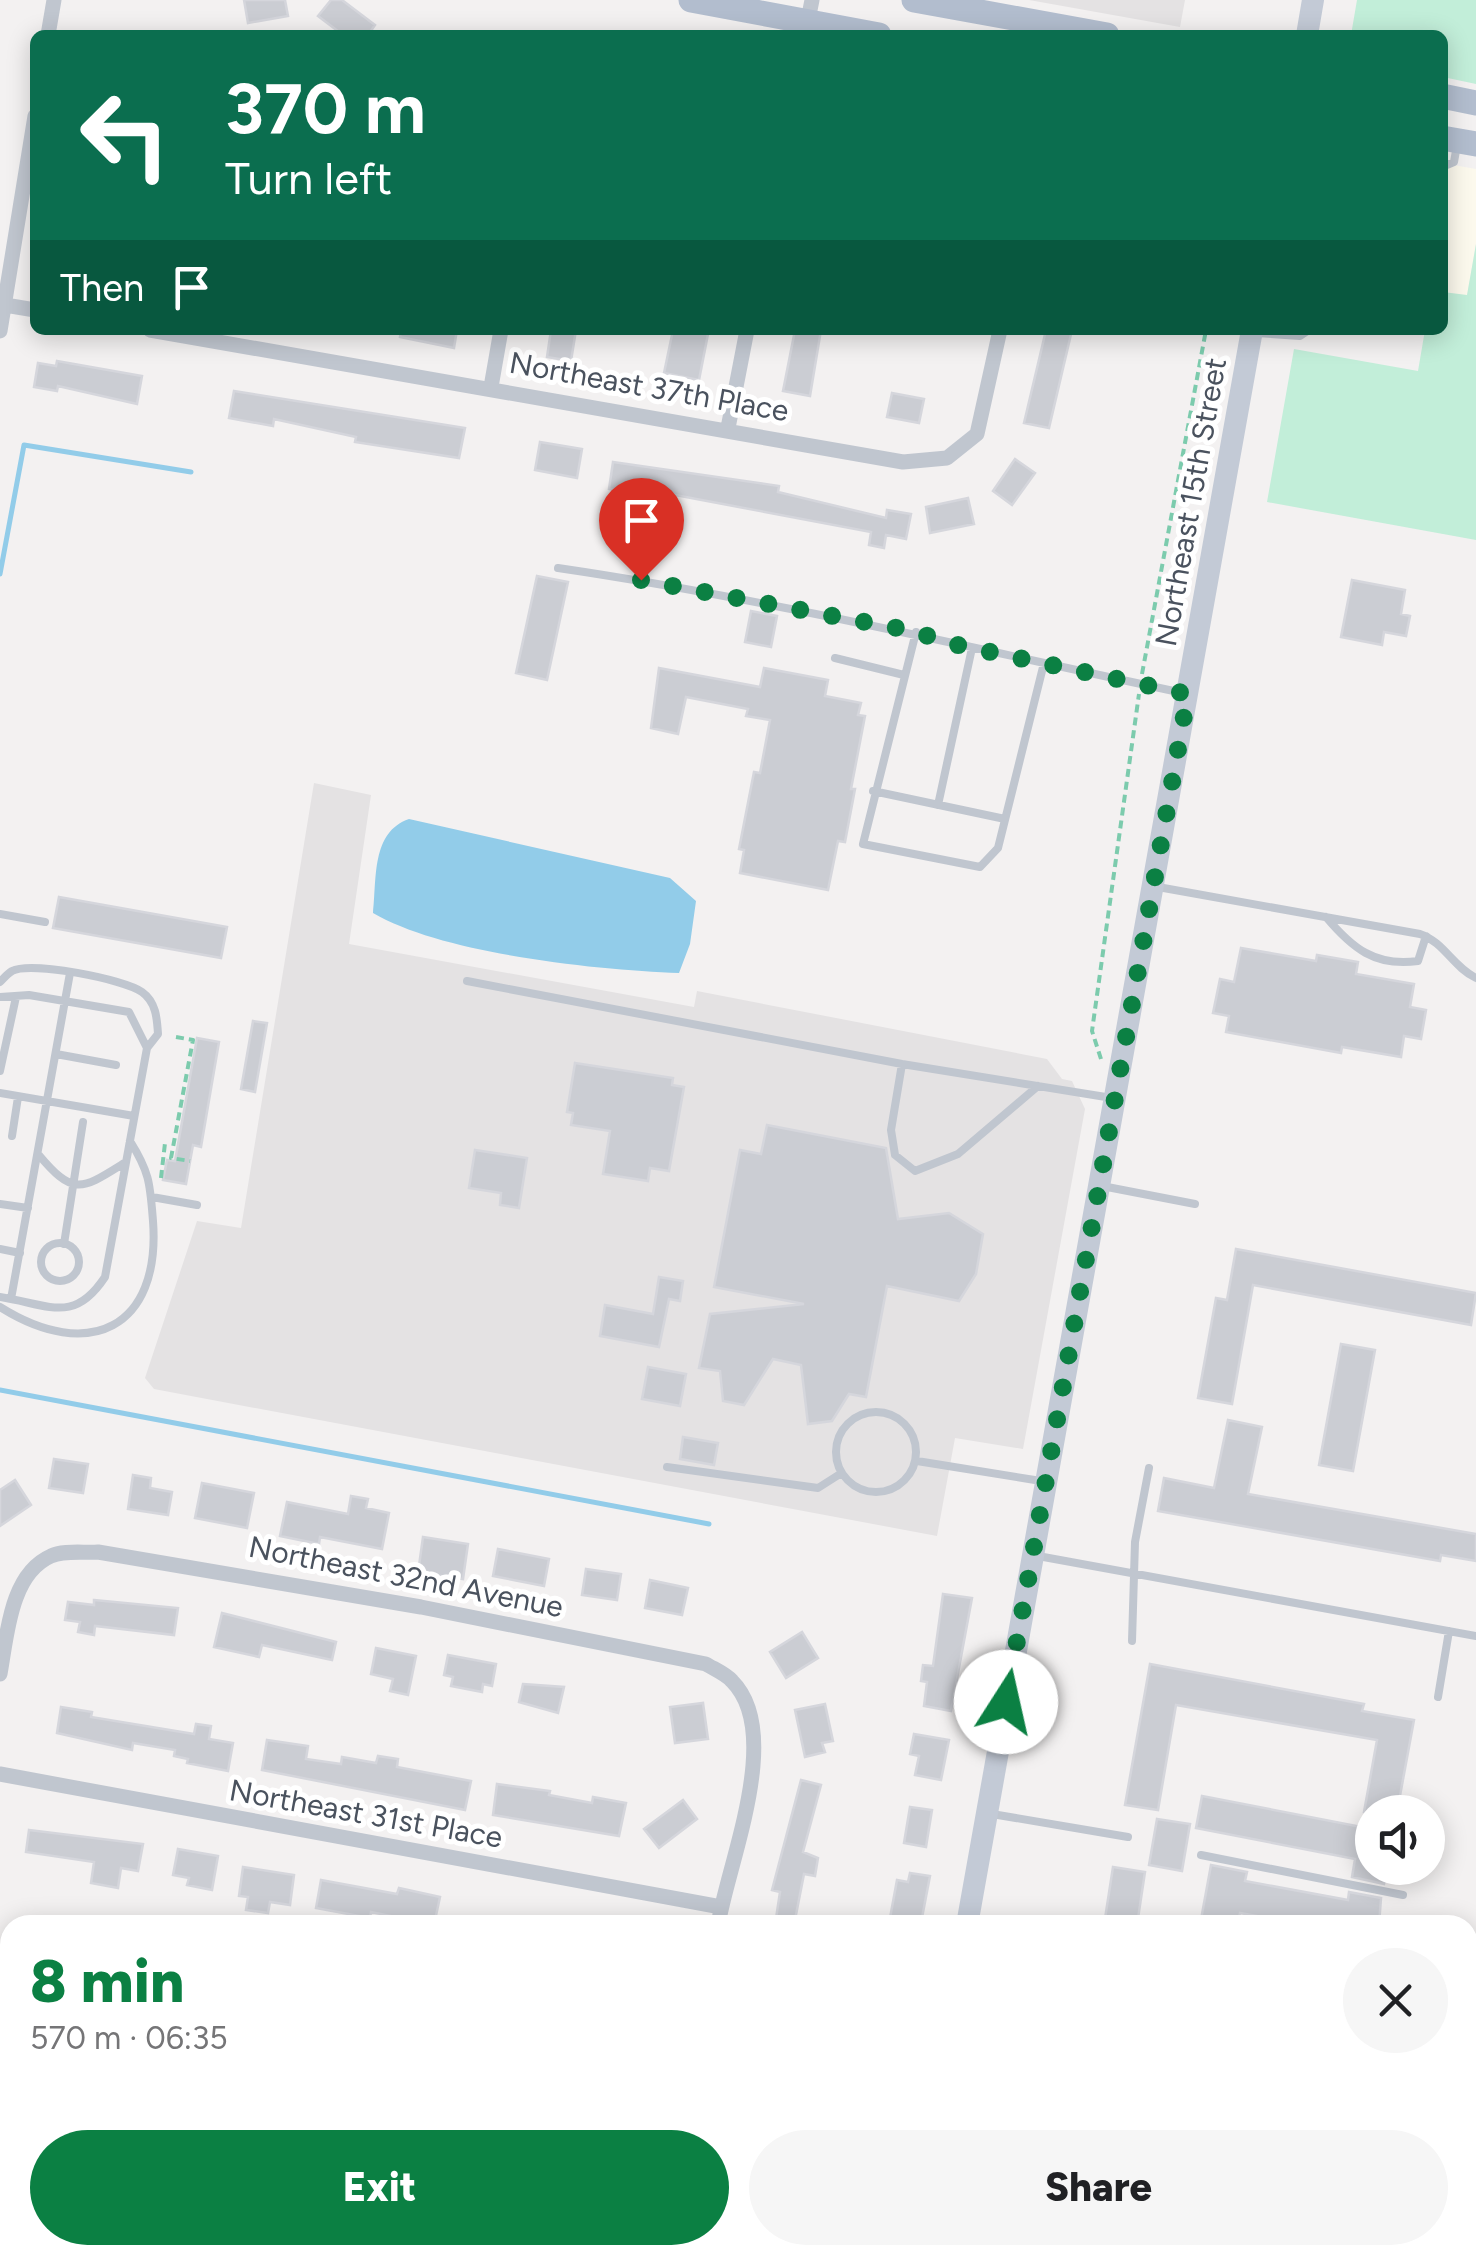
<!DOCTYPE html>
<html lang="en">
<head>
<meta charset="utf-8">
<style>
	body { margin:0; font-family:Figtree,sans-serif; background:#f6f6f6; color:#202124; height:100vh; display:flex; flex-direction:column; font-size:38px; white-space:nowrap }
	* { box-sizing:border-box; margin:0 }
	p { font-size:32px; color:#757577 }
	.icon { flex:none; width:55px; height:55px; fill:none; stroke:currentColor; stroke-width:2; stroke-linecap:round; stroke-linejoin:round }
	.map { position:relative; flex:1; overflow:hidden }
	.details { position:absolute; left:0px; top:1915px; width:1478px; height:350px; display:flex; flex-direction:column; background:#fff; border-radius:30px 30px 0 0; box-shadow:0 5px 25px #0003 }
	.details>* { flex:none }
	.guide { position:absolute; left:30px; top:30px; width:1418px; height:305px; border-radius:15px; box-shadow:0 5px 25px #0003; background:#0b6e4f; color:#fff; overflow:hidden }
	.buttons { position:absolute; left:1355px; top:1795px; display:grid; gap:20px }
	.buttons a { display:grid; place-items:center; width:90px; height:90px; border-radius:50%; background:#fff; box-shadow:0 5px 25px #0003; font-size:50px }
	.pin { position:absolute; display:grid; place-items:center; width:85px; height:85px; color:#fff; margin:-102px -42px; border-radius:50% 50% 50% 0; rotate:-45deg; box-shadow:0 0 10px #0007 }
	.pin .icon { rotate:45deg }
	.me { position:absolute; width:110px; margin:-55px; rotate:10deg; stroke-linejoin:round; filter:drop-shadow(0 0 8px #0008) }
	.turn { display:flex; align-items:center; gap:35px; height:210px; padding:0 30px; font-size:45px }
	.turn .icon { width:130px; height:130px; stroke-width:2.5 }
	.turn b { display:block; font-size:70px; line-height:85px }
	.then { display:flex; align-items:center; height:95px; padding:0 30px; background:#0003; gap:20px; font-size:38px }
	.round { display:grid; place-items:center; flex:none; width:105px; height:105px; border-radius:52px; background:#f6f6f6 }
	.head { display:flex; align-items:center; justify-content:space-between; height:170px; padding:0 30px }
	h1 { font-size:60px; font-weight:800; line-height:75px; color:#0b8043 }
	.button { display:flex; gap:20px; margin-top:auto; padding:20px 30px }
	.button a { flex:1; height:115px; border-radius:60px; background:#0b8043; color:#fff; font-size:40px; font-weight:800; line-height:115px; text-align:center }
	.button a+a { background:#f6f6f6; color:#202124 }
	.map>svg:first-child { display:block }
	.commercial { fill:#fcf9ed }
	.education { fill:#e4e2e3 }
	.green { fill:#c2eed9 }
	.water { fill:#92cce9 }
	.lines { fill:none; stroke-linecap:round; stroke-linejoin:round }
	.stream { stroke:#92cce9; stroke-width:5 }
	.building { fill:#cbcdd3; stroke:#d5d6dc; stroke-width:2.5 }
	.path { stroke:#7ccbad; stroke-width:4; stroke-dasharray:8 5; stroke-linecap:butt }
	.lane { stroke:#c0c6cf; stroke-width:8 }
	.street { stroke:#c0c6cf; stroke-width:15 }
	.secondary { stroke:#c3cad6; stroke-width:22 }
	.primary { stroke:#b2bdce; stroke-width:25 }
	.route { stroke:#0b8043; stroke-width:18; stroke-dasharray:0 32.4 }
	.labels { text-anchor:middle; stroke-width:10; stroke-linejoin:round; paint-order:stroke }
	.street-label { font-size:30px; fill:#4a525e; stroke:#fff }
</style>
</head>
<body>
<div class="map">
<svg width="1476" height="2265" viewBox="0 0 1476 2265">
	<rect width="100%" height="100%" fill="#f3f1f1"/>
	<path class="commercial" d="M1442 163 1476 169V244L1467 296 1443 292Z"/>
	<path class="education" d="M1029 0H1185L1180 27Z
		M314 783 371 795 349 944 694 1007 697 991 1047 1059 1062 1079 1072 1081 1085 1109 1023 1449 955 1438 937 1536 154 1389 145 1378 197 1221 241 1228Z"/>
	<path class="green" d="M1357 0H1476V84L1443 77 1442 35H1351Z
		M1476 244V540L1267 502 1294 349 1418 371 1425 330H1442L1443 292 1467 295Z"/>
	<path class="water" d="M409 819 670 878 696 901 690 944 679 973C596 970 443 954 373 913 377 879 371 832 409 819Z"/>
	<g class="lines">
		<path class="stream" d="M0 574 24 445 191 472
			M0 1390 709 1524"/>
	</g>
	<path class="building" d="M244 0H285L288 16 248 23Z
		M331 0H342L375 25 368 35H343L318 16Z
		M401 330H457L454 348 400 337Z
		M551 330H576L571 361 547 357Z
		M673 330 708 334 699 380 664 373Z
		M795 330H821L810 396 783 391Z
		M1046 330H1072L1049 428 1024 423Z
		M57 361 142 376 137 404 58 386 57 391 34 387 38 363 56 366Z
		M234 391 465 428 459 458 355 442 356 437 274 419 273 426 229 418Z
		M892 393 924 399 919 423 887 417Z
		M540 442 582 449 577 478 535 470Z
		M1015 459 1035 473 1012 505 993 491Z
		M613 462 779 486 778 492 886 518 887 510 911 514 906 539 886 535 884 548 869 545 871 532 654 491V496L609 489Z
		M968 498 974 524 930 533 926 507Z
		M537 576 568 582 547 680 516 673Z
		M1352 580 1405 590 1401 614 1410 616 1406 636 1384 632 1382 645 1341 637Z
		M751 611 777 616 771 647 745 642Z
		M659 668 760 687 764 668 828 680 825 696 861 703 858 715 865 716 851 789H855L845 842 838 841 828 890 740 873 744 850 739 849 754 772 760 773 770 720 746 716 748 709 686 697 678 734 651 728Z
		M59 897 227 927 221 958 53 928Z
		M1241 948 1316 961 1317 955 1358 962 1356 974 1414 984 1410 1007 1426 1010 1421 1039 1404 1036 1401 1057 1342 1047 1341 1053 1226 1032 1229 1016 1213 1013 1220 979 1234 982Z
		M253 1021 267 1023 255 1092 241 1089Z
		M197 1038 219 1042 201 1147 193 1145 186 1184 163 1180 167 1160 175 1161Z
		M575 1063 673 1078 672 1085 684 1087 669 1171 650 1168 648 1181 603 1174 610 1131 571 1125 573 1113 567 1112Z
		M767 1125 886 1148 898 1219 949 1213 983 1234 976 1274 959 1301 887 1286 866 1397 849 1394 832 1421 808 1424 801 1365 773 1359 744 1405 723 1401 720 1371 699 1368 710 1314 804 1304 714 1287 740 1150 761 1154Z
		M475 1150 527 1158 519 1208 500 1205 501 1193 469 1188Z
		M1236 1249 1476 1293 1471 1325 1253 1285 1232 1404 1198 1398 1216 1298 1227 1300Z
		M659 1277 683 1281 680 1301 669 1299 659 1347 600 1336 605 1305 653 1314Z
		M1341 1344 1375 1350 1353 1471 1319 1465Z
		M648 1367 686 1374 680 1406 642 1399Z
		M1228 1420 1262 1427 1248 1494 1476 1534V1561L1441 1555 1440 1561 1158 1511 1164 1478 1214 1488Z
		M683 1437 718 1443 714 1465 680 1459Z
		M54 1459 88 1464 83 1493 49 1488Z
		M133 1475 151 1478 150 1488 172 1492 168 1515 128 1509Z
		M15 1480 31 1505 0 1526V1490Z
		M202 1483 254 1493 247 1528 195 1518Z
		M351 1496 368 1499 366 1508 389 1513 382 1549 320 1537 319 1544 280 1536 287 1502 348 1514Z
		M423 1537 468 1544 463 1579 418 1573Z
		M498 1549 549 1559 544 1586 493 1576Z
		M586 1569 621 1574 617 1600 582 1595Z
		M650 1580 688 1588 682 1615 645 1608Z
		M943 1594 972 1598 951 1711 924 1706 927 1682 921 1681 923 1665 933 1666Z
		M94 1600 178 1608 174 1635 95 1626 94 1635 78 1632 80 1622 65 1620 68 1602 94 1605Z
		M222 1613 336 1642 332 1660 262 1645 259 1657 214 1647Z
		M802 1632 818 1658 786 1678 770 1652Z
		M376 1648 416 1656 408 1695 390 1691 393 1679 371 1674Z
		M448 1655 496 1664 492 1686 483 1684 482 1692 451 1686 453 1677 444 1675Z
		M1150 1664 1364 1704 1362 1711 1414 1720 1397 1812H1364L1377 1740 1176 1705 1158 1810 1125 1805Z
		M523 1684 564 1687 558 1713 519 1702Z
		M703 1703 708 1739 675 1743 670 1707Z
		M825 1704 833 1741 822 1743 825 1752 805 1757 795 1710Z
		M61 1707 92 1712 91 1717 194 1734 196 1724 211 1726 209 1739 233 1743 228 1771 187 1763 188 1759 174 1756 175 1750 133 1743 132 1750 57 1733Z
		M914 1734 949 1740 941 1780 915 1775 919 1756 910 1754Z
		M267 1740 308 1746 306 1759 341 1764 342 1757 376 1763 378 1756 398 1759 397 1767 471 1781 465 1810 262 1770Z
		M801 1780 821 1785 803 1852 818 1858 815 1876 804 1874 794 1925H775L780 1892 772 1890Z
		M497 1784 550 1791 549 1795 592 1803 593 1797 626 1803 619 1836 493 1815Z
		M1202 1796 1372 1829V1868H1387L1384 1884 1352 1877 1355 1859 1196 1828Z
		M683 1800 697 1819 659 1848 644 1829Z
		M910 1807 932 1810 926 1847 904 1843Z
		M1157 1819 1190 1824 1182 1871 1149 1865Z
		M29 1830 143 1844 138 1871 121 1868 118 1888 91 1883 94 1862 26 1852Z
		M178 1849 218 1856 212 1890 187 1885 189 1878 173 1875Z
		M1211 1865 1247 1872 1245 1881 1348 1900 1349 1892 1381 1898 1379 1925H1306L1240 1913 1237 1925H1200Z
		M243 1867 294 1875 290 1905 270 1902 268 1913 246 1910 248 1897 239 1896Z
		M1113 1867 1145 1872 1137 1925H1104Z
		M910 1873 930 1876 921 1923 890 1918 897 1880 908 1882Z
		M321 1880 397 1894 399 1888 440 1897 434 1925 371 1912 370 1918 316 1908Z"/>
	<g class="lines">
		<path class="path" d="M1142 674 1206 330
			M176 1037 193 1040 171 1158 190 1161
			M1101 1059 1092 1031 1139 694
			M161 1178 165 1143"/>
		<path class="lane" d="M1442 167 1454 162 1457 145
			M1256 333 1300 336 1309 330
			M558 568C769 599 975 649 1183 693
			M916 632 863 844 980 867 998 848 1044 663
			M835 658 904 675
			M873 791 1005 819
			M938 805 972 648
			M1158 887 1420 934C1444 942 1453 967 1476 978
			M0 914 45 922
			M1326 917C1352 948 1375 967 1418 961L1426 936
			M467 981 902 1064 1112 1098
			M0 982C4 978 7 974 12 971 31 961 124 979 142 992 156 1002 157 1018 158 1034L147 1048 105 1277C74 1324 50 1305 0 1297
			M0 997 29 995 129 1012 147 1048
			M56 1054 116 1065
			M902 1064 891 1130 895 1155 915 1171 958 1154 1038 1086
			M0 1071 16 997
			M0 1093 134 1116
			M12 1136 18 1097
			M38 1154C74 1197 81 1190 126 1162
			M1102 1186 1195 1204
			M152 1197 197 1205
			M0 1204 28 1208
			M41 1262a19 19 0 1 1 38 0a19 19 0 1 1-38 0Z
			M64 1244 83 1122
			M0 1249 20 1253
			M11 1299 70 973
			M0 1307C89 1363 161 1328 153 1221 150 1184 150 1173 130 1141
			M836 1452a40 40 0 1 1 80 0a40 40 0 1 1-80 0Z
			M917 1461 1041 1481
			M667 1467 818 1488 840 1474
			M1038 1556 1476 1636
			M1132 1641 1135 1542 1149 1468
			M1438 1697 1449 1631
			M992 1814 1128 1837
			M1201 1855 1403 1895
			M1468 2252 1470 2237 1476 2236"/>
		<path class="street" d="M48 35 54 0
			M805 35 812 0
			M5 305 35 310
			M150 330 903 462 947 458 977 434 1000 330
			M0 331 35 116
			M491 387 501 330
			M728 428 747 330
			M0 1674C7 1636 10 1574 51 1556 63 1550 84 1553 98 1552L421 1607 706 1664C714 1669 726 1674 732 1681 784 1733 728 1863 718 1925
			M0 1774 721 1907
			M0 2230 10 2232
			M98 2255 111 2265
			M663 2265 664 2255"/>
		<path class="secondary" d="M1307 35 1313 0
			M967 1925 1252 330
			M0 2019 10 2021
			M1321 2255 1378 2265
			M906 2265 908 2255"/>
		<path class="primary" d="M691 0 879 35
			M914 0 1107 35
			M1442 96 1476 103
			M1442 138 1476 144"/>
	</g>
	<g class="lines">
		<path class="route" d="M641 580 908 630 958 645 1188 694 1006 1702"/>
	</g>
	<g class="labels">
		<g class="street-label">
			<text transform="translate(649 387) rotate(10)" y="10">Northeast 37th Place</text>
			<text transform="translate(1191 502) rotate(-80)" y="10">Northeast 15th Street</text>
			<text transform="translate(406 1577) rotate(11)" y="10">Northeast 32nd Avenue</text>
			<text transform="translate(366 1814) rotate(10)" y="10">Northeast 31st Place</text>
		</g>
	</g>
</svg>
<div class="buttons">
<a><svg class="icon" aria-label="sound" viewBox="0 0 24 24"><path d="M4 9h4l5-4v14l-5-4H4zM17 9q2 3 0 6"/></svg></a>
</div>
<div class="pin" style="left:641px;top:580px;background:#d93025"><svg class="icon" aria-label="arrive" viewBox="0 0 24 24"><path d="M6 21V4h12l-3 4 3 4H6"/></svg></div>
<svg class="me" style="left:1006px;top:1702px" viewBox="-20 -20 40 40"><circle r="19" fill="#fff"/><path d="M0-13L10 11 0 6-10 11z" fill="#0b8043"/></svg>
<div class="guide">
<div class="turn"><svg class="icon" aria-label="left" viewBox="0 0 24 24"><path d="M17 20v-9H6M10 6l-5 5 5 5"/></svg><div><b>370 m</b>Turn left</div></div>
<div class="then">Then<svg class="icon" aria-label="arrive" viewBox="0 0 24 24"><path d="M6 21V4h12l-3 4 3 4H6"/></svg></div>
</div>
<section class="details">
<div class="head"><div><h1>8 min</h1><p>570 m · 06:35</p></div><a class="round"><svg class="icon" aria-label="close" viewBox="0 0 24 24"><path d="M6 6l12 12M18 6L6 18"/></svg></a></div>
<div class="button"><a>Exit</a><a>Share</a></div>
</section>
</div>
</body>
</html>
